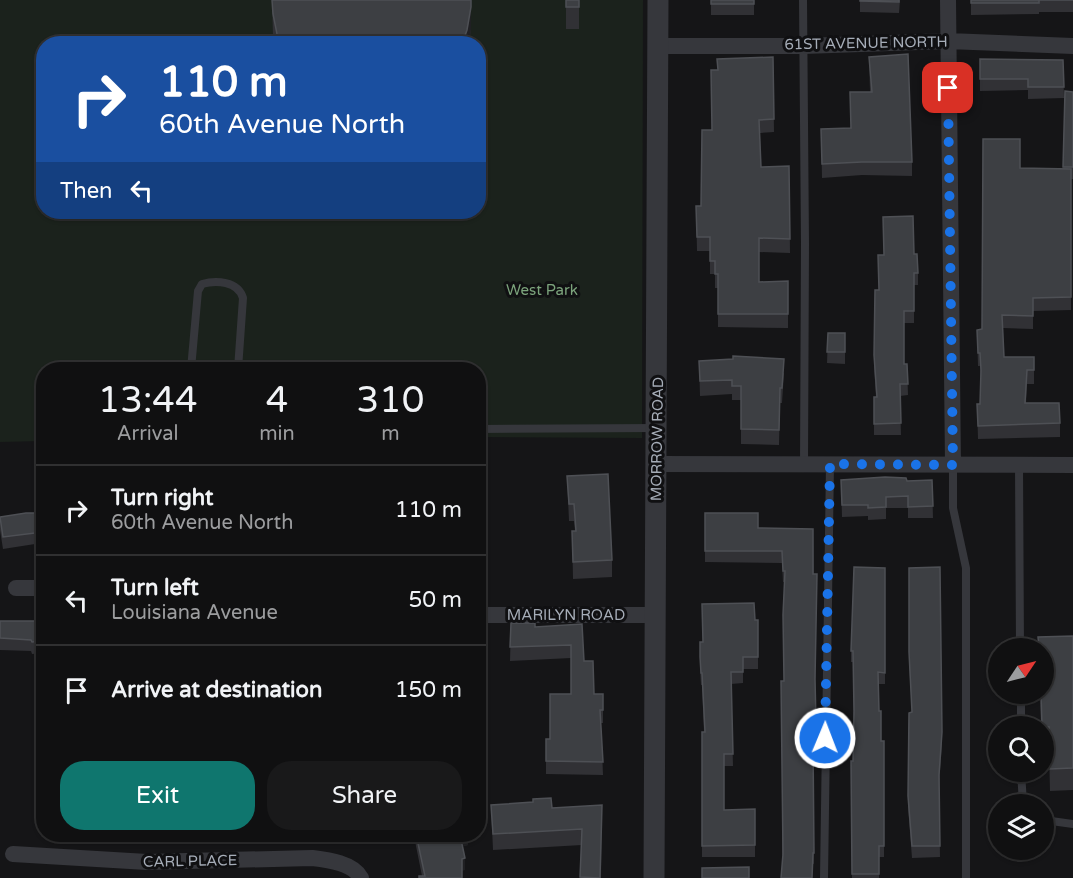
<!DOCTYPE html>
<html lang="en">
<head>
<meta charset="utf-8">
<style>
	body { margin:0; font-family:"Varela Round",sans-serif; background:#19191a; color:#f1f3f6; height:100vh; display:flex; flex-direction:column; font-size:22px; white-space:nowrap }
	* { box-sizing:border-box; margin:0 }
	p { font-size:20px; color:#9c9d9f }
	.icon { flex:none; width:33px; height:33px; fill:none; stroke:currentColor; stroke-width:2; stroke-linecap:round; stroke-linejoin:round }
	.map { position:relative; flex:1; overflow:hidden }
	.sheet { position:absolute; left:36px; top:362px; width:450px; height:480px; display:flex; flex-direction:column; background:#101011; border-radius:24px; box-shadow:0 2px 4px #0004,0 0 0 2px #303031 }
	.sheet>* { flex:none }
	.guide { position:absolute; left:36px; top:36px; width:450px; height:183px; border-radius:24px; box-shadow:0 2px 4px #0004,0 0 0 2px #303031; background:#1a4fa0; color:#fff; overflow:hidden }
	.needle { width:39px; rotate:55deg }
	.fabs { position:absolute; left:988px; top:638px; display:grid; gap:12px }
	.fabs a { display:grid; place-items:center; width:66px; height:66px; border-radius:50%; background:#101011; box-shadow:0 2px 4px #0004,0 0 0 2px #303031; font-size:30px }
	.pin { position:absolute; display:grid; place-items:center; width:51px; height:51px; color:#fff; margin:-26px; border-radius:12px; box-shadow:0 3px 9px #0006 }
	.me { position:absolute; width:66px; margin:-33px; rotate:1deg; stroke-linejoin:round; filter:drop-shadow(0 0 4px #0008) }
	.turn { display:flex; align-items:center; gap:21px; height:126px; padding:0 24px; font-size:27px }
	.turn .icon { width:78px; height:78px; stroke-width:2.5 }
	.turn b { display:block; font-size:42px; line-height:51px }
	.then { display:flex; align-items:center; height:57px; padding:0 24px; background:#0003; gap:12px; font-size:22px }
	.eta { display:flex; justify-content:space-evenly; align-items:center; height:102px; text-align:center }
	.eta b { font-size:36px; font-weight:600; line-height:42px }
	.action { display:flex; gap:12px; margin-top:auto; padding:12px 24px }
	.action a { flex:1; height:69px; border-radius:24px; background:#0f766e; color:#fff; font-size:24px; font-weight:600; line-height:69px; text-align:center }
	.action a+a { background:#19191a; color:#f1f3f6 }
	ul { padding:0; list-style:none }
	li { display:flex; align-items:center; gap:18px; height:90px; padding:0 24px; border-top:2px solid #303031 }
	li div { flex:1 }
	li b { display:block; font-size:22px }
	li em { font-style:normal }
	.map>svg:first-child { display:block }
	.green { fill:#1b221c; fill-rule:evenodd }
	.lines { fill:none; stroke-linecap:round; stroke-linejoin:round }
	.service { stroke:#36373c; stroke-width:8 }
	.minor { stroke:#36373c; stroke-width:16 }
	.tertiary { stroke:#36373c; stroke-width:21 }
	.wall { fill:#313135 }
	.shaded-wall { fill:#202023 }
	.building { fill:#3d3f43; stroke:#4e5055; stroke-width:1.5 }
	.route { stroke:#1a73e8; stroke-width:10; stroke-dasharray:0 18 }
	.labels { text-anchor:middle; stroke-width:6; stroke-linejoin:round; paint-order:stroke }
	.street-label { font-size:15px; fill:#a6adb8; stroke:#101012 }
	.park-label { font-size:15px; fill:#7ca47c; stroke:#101012 }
</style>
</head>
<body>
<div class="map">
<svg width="1073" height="878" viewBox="0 0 1073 878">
	<rect width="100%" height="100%" fill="#151517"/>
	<path class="green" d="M0 0H643L642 438 479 437 478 369H44L43 441 0 442ZM44 44H478V212H44Z"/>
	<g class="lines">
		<path class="service" d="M803 0 805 243 804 464
			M191 369 198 291 202 284C216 280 238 281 243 298L238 369
			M478 429 657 428
			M953 465V508L966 568V878
			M1019 465 1020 648
			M1021 693V726
			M1021 771 1023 804
			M1044 820 1073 824
			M824 878 830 464"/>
		<path class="minor" d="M948 0 953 465
			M659 46H803L948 41 1073 46
			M657 464 1073 465
			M16 588H44
			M478 615H654
			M13 854 147 862 312 858C328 860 353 863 361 878"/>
		<path class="tertiary" d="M654 878 658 0"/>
	</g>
	<path class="wall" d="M272 0 471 29 469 44H274L273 37Z
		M566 0H579V29H566Z
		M711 0H754V15H711Z
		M860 0H900L899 13 860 12Z
		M971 0H1073V12H1039V14L971 15Z
		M773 57 774 132 760 133 761 167 789 166 790 253 759 252V282L788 281V328L718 327V288H715V274H710V251H697L696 206H701L711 130Z
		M869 57 912 162V176L862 175 822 178 821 129 850 128 870 92Z
		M980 59 1063 60 1064 98 1028 99V90L980 91Z
		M1065 91 1073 92V179H1071V310L1033 311V329L1003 328 1004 357H1034V384H1027L1026 403 1060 423V437L978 439 977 404H980L981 377 980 366H978L977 330 982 329 1020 168 1063 169Z
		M145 212H159L158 218 145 217Z
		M883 217 914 254 918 273V285H914V323H904V364H907L908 395 900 396 901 435H874V397H876L874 367 875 290H879L878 255H884Z
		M828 333H845V364L827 363Z
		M699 361 784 373 782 403H780L779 445 741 444V400H732V394L700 396Z
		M567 476 612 560V577L573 579 572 531H575L574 521H569Z
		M841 480 907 481 932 480 933 518H908V508H886V519L868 520V516L842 517Z
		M44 513V544H35L3 549 0 530V517Z
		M705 513 758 528 813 529 816 722V734H815V755H813L814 864 782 855 785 582H783L782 563 705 562Z
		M885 568V684H878L879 711 881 741H884V857H879V878H852L851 761H853L854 717 853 662H851V651Z
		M909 568 942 744 939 785 940 857 912 858 908 807 909 713 912 712 909 663Z
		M755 620H758V669H743V683L731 684 733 766H724V810L755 809V857H702V732H704L702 685H701L700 668V642H702Z
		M0 621H44V653L32 654 31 651 0 650Z
		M511 623 535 627 582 624 584 661 594 694H603V723H601L603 775 546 774V739H550L571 694V658L510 661Z
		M1073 636V790L1050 791 1049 749H1044V726H1041L1040 693H1044V648H1038V637Z
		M533 802 552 808 602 805 601 878H580L582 845 493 850 491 805Z
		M415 834H468V845L463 846 465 870 422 876 415 841Z"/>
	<path class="shaded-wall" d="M471 7V29L469 44H462Z
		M466 834H468V845L460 847V835Z
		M465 858V870H462V859Z"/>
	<path class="building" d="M272 0H471V7L467 30 462 44H281L277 34 273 14Z
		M566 0H579V7H566Z
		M711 0H754V4H711Z
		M860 0H899V2L860 1Z
		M971 0H1073H1039V3H971Z
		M908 54 912 162H862L822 164 821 129 851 128 850 92H872L869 57Z
		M773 57 774 119 759 120 761 167 789 166 790 239 759 238V282L788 281V314H718V274H715V261H710V237H697L696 206H701L702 130H712L711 70H718L717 59Z
		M980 59 1063 60 1064 87H1028V79H980Z
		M1065 91 1073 92V167H1063Z
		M983 139H1020V168L1071 169V297L1033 298V316L1002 315 1004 357H1034V370H1027L1025 403H1059L1060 423 978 426 977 404H980L981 370 980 353H978L977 330 982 329Z
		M913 216 914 254H917L918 273H914V311H904V364H907L908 384H900L901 423 874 424V397H877L874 355 875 290H879L878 255H884L883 217Z
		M828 333H845V352H827Z
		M733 356 784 359 782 388H780L779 430 741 429V386H732V380L700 381 699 361 733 359Z
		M608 474 612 560 573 562 572 531H576L574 504H569L567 476Z
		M885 477 906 478 907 481 932 480 933 506 908 507V496L886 497V507L868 508V505H842L841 480Z
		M26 513H44V533H35L3 537 0 517Z
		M705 513H758V528L813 529V574H817L815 679 816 722H814L815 743H813L814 853H813L812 878H781L783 854 781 681H784L783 615 785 571H783L782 551H705Z
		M854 567 885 568V673L878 672 879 711H881V741H884V846H879V874H852L851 761H853L854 711 853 651H851Z
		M940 567 942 732 939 775 940 846H912L908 796 909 713 912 712 909 652V568Z
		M754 603 755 620H758V657H743V672H731L733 754H724V810L755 809V845L702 846V732H705L702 673H701L700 657V642H703L702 604Z
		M0 621H44V641L32 642 31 640 0 638Z
		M511 623H535V627L582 624 584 661H593L594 694H603V710H600L603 762 546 761V739H550V694H571V645L510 647Z
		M1073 636V768L1050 769 1049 727H1044V726H1042L1041 693H1044V648H1039L1038 637Z
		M551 798 552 808 602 805 600 878 580 877 582 829 493 834 491 805 533 802V799Z
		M416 834H466L460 835 465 858 462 859V878H419V876H425Z
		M749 867V878H702V868Z"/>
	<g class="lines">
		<path class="route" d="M825 738 830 464 953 465 948 88"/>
	</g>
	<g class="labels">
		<g class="street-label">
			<text transform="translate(866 43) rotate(-1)" y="5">61ST AVENUE NORTH</text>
			<text transform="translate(657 439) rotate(-89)" y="5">MORROW ROAD</text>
			<text x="566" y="620">MARILYN ROAD</text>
			<text transform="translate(190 861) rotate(-1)" y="5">CARL PLACE</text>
		</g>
		<g class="park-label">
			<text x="542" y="295">West Park</text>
		</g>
	</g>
</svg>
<div class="fabs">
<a><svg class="needle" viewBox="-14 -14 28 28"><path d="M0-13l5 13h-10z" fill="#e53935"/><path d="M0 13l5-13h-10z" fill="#9c9d9f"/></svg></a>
<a><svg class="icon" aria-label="search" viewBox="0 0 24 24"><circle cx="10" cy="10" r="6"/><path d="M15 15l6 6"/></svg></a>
<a><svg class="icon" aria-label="layers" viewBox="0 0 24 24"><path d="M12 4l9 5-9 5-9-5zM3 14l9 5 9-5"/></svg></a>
</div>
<div class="pin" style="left:948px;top:88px;background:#d93025"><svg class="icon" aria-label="arrive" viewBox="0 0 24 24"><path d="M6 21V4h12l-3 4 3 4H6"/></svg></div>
<svg class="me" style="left:825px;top:738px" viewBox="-20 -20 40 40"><circle r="17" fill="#1a73e8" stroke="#fff" stroke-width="3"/><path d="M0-11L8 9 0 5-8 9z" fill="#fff"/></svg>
<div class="guide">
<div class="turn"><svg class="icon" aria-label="right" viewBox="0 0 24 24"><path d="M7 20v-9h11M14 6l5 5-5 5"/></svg><div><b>110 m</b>60th Avenue North</div></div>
<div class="then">Then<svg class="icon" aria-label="left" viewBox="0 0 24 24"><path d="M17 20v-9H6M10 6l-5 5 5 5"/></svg></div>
</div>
<section class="sheet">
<div class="eta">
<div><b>13:44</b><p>Arrival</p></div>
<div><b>4</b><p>min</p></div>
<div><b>310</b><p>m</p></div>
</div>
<ul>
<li><svg class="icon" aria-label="right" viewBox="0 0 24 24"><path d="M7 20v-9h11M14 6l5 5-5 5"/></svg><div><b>Turn right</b><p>60th Avenue North</p></div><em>110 m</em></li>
<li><svg class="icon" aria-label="left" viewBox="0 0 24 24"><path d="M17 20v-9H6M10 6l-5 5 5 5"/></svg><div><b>Turn left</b><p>Louisiana Avenue</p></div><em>50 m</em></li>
<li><svg class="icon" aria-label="arrive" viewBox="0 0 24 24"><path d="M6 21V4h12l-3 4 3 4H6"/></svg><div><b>Arrive at destination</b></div><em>150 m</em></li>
</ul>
<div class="action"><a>Exit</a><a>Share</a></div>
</section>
</div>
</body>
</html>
